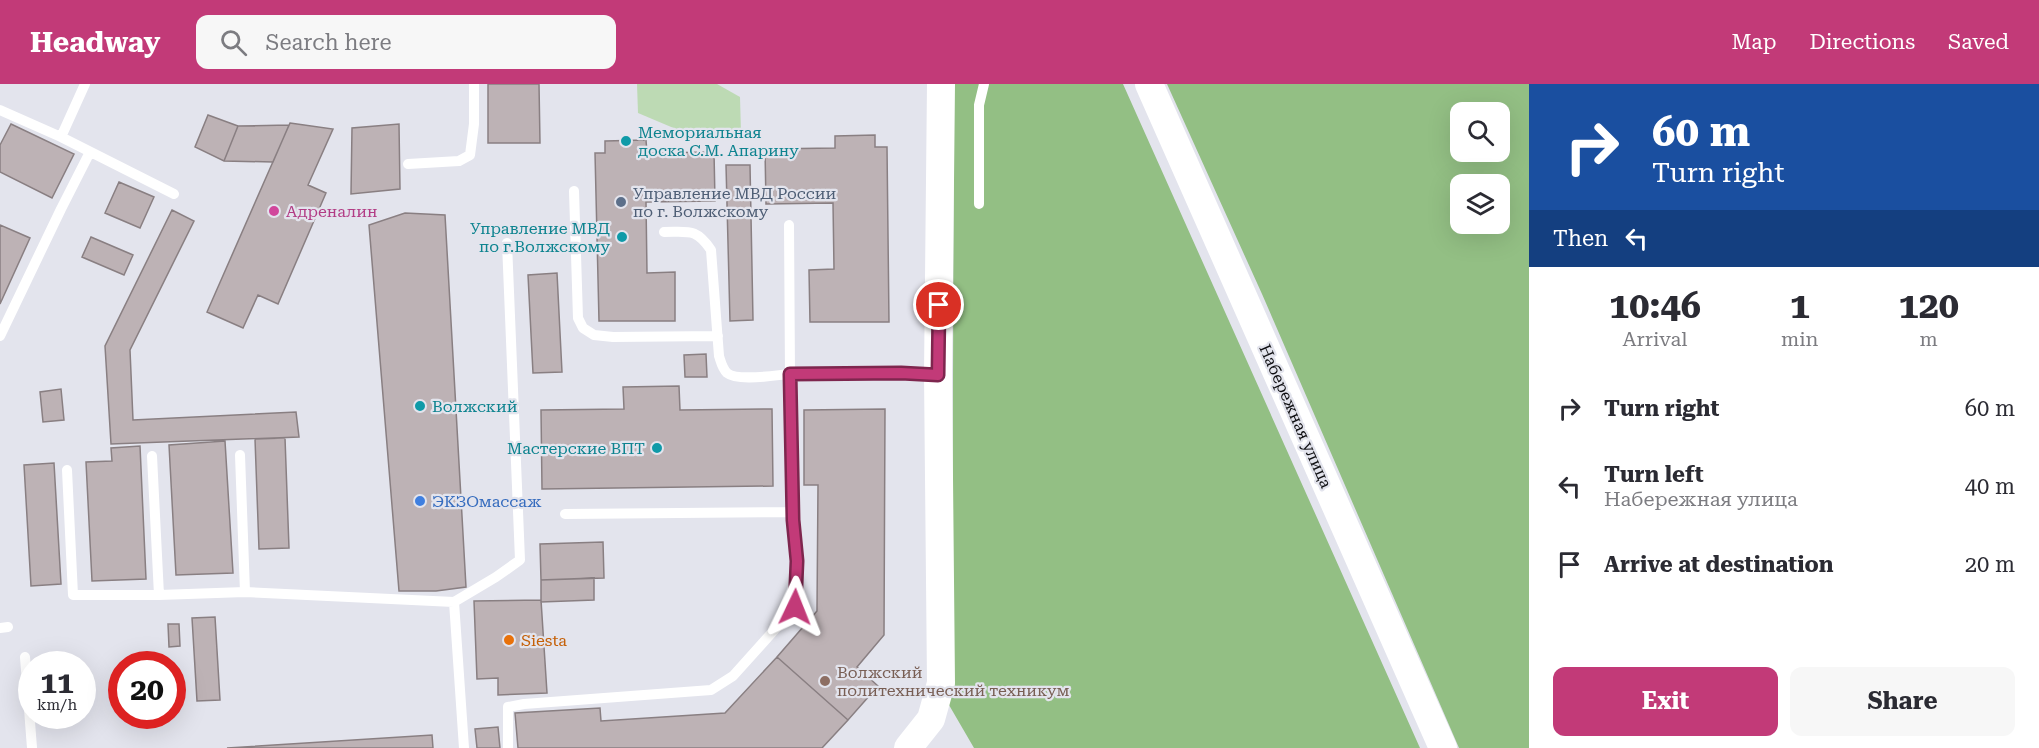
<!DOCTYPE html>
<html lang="en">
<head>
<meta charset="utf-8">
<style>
	body { margin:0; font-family:"Roboto Serif",serif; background:#f7f7f7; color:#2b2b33; height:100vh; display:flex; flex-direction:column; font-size:22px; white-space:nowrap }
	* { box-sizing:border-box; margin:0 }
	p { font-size:20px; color:#7c7c81 }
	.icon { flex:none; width:33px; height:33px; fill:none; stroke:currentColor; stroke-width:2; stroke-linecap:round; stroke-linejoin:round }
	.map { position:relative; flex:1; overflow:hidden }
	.sheet { display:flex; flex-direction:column; background:#fff; width:510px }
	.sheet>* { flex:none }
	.hud { background:#1a4fa0; color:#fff; overflow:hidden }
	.buttons { position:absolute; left:1450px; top:18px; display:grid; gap:12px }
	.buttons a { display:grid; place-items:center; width:60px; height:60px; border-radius:12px; background:#fff; box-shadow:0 6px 24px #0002; font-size:30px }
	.speed { position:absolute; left:18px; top:567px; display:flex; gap:12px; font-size:30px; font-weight:700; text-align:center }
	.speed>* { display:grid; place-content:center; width:78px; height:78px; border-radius:50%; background:#fff; box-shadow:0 6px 24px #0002; line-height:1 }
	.speed small { font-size:15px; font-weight:400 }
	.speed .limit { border:9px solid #d22; background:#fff; color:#111 }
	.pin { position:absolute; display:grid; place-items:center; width:51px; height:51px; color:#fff; margin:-26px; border:3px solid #fff; border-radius:50%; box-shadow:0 2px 6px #0007 }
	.me { position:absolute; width:66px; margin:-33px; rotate:2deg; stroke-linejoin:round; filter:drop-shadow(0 0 4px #0008) }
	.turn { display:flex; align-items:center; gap:21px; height:126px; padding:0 24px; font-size:27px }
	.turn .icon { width:78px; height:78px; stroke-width:2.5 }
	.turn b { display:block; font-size:42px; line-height:51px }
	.then { display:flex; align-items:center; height:57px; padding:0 24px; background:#0003; gap:12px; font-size:22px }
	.eta { display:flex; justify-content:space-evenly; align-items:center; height:102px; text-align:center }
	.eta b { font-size:36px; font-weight:700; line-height:42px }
	.primary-button { display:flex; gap:12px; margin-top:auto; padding:12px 24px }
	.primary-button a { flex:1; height:69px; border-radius:12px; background:#c23a78; color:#fff; font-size:24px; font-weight:700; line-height:69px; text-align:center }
	.primary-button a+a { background:#f7f7f7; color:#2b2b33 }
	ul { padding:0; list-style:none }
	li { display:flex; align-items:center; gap:18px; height:78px; padding:0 24px }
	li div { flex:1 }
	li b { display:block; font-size:22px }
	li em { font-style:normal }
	header { display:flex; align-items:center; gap:36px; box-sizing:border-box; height:84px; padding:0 30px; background:#c23a78; color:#fff }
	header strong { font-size:28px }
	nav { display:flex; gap:33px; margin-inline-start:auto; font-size:21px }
	.search { width:420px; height:54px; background:#f7f7f7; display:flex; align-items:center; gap:15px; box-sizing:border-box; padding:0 21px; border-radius:12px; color:#7c7c81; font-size:22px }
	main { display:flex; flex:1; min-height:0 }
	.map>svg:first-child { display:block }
	.green { fill:#bddab4 }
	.forest { fill:#93bf84; fill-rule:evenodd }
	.building { fill:#bdb2b5; stroke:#897f82; stroke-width:1.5 }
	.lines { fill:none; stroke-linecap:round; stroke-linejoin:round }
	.lane { stroke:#fff; stroke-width:10 }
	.secondary { stroke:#fff; stroke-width:28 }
	.route-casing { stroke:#7e264e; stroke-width:15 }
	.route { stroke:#c23a78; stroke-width:10 }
	.culture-dot { fill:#0f9aa8; stroke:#e3e4ed; stroke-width:2 }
	.service-dot { fill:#5c6f8a; stroke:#e3e4ed; stroke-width:2 }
	.hotel-dot { fill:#d1479c; stroke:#e3e4ed; stroke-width:2 }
	.shop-dot { fill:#3f7fe0; stroke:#e3e4ed; stroke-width:2 }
	.food-dot { fill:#e8710a; stroke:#e3e4ed; stroke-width:2 }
	.education-dot { fill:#8d6e63; stroke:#e3e4ed; stroke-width:2 }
	.labels { text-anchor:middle; stroke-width:4.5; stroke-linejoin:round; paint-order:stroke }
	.culture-label { font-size:16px; fill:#0d838f; stroke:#e3e4ed; text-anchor:start }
	.service-label { font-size:16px; fill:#4e5e75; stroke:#e3e4ed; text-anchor:start }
	.hotel-label { font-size:16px; fill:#b23c85; stroke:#e3e4ed; text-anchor:start }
	.street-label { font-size:16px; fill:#0e0e11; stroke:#e3e4ed }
	.shop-label { font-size:16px; fill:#366cbe; stroke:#e3e4ed; text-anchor:start }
	.food-label { font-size:16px; fill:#c56008; stroke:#e3e4ed; text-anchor:start }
	.education-label { font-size:16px; fill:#785e54; stroke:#e3e4ed; text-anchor:start }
</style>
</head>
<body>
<header>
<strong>Headway</strong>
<div class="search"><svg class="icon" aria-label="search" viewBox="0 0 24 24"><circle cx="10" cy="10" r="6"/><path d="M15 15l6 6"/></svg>Search here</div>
<nav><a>Map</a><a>Directions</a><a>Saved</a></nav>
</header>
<main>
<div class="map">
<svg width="1529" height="664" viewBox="0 0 1529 664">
	<rect width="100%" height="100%" fill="#e3e4ed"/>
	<path class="green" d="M637 0H717L740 13 741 49 683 48 638 29Z"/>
	<path class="forest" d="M954 0H1123L1420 664H974L949 621 952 591Z
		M1167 0H1529V664H1459L1262 210ZM1461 28H1500V68H1461ZM1461 100H1500V140H1461Z"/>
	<path class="building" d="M488 0H539L540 59H488Z
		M208 31 238 42 224 77 195 63Z
		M290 39 333 45 308 101 326 109 278 220 258 211 243 244 207 228Z
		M11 40 74 70 52 114 0 88V61Z
		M399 40 400 105 351 110 352 44Z
		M289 41 273 78 224 77 238 42Z
		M875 51V63H887L889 238H810L809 186 834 185 833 119 766 120 765 65 835 64V52Z
		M646 56 647 69 714 68 715 117 646 118 647 189 675 188V237H599L595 69H605V57Z
		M726 81H750L753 236 730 237Z
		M119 98 154 113 140 144 105 129Z
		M172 126 194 137 130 266 133 336 296 328 299 353 111 360 105 262Z
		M405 129 445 131 466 503 436 507H399L369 141Z
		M0 141 30 154 0 220Z
		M91 153 133 171 124 191 82 173Z
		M557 189 562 288 533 289 528 191Z
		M706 270 707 293H685L684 271Z
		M679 302 680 326 772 325 773 402 542 405 541 326 624 325 623 303Z
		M61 305 64 336 43 338 40 308Z
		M885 325 884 551 857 583 878 602 848 636 777 573 817 527 818 401H804V326Z
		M285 354 289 464 259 465 255 355Z
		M225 357 233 489 176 491 169 361Z
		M140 362 146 495 92 497 86 378 112 377 111 364Z
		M54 379 61 500 31 502 24 381Z
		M603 458 604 494 541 496 540 460Z
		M594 494V516L541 518V496Z
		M541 516 547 609 498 611V594L477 595 474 517Z
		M215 533 220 616 197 617 192 534Z
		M168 540H179L180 562 169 563Z
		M777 573 848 636 822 664H518L515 629 600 624 601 637 725 629Z
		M498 643 500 664H477L475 645Z
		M432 651 433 664H227Z"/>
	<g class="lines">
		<path class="lane" d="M0 26 61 53 174 110
			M61 53 85 0
			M408 80 459 77 470 71 474 40V0
			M574 107 578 234 583 244 594 251 613 253 718 252
			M979 120V21L984 0
			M664 148C689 148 696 144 711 166L719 272C721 278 722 284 727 289 738 298 776 291 790 290L789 141
			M0 252 61 125 90 68
			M240 371 245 508
			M152 372 159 511
			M67 386 73 511H159L245 508 454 518 496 493 520 476 507 159
			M565 430 793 428
			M454 518 464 664
			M0 544 8 543
			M25 573 32 664
			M508 664V623L524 620 711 606 733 592 795 523 797 477 793 436 790 290 901 289 936 290"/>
		<path class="secondary" d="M1149 0 1443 664
			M908 664 931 635 941 599 938 290 941 0"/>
	</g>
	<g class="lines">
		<defs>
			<path id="route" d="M795 523 797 477 793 436 790 290 901 289 938 291 939 221"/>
		</defs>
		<use href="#route" class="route-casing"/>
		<use href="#route" class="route"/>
	</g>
	<g class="culture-dot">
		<circle cx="626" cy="57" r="6"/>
		<circle cx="622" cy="153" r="6"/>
		<circle cx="420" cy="322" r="6"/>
		<circle cx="657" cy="364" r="6"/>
	</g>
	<circle class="service-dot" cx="621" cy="118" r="6"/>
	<circle class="hotel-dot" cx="274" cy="127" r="6"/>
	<circle class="shop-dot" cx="420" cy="417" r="6"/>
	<circle class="food-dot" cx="509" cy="556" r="6"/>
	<circle class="education-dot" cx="825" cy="597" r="6"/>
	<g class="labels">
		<g class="culture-label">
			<text x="638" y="54">Мемориальная<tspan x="638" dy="18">доска С.М. Апарину</tspan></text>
			<text x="610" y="150" text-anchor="end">Управление МВД<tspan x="610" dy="18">по г.Волжскому</tspan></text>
			<text x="432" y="328">Волжский</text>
			<text x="645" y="370" text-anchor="end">Мастерские ВПТ</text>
		</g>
		<g class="service-label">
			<text x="633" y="115">Управление МВД России<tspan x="633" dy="18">по г. Волжскому</tspan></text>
		</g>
		<g class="hotel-label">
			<text x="286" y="133">Адреналин</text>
		</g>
		<g class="street-label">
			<text transform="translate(1296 332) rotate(66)" y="6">Набережная улица</text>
		</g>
		<g class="shop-label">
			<text x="432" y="423">ЭКЗОмассаж</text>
		</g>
		<g class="food-label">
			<text x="521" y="562">Siesta</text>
		</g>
		<g class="education-label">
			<text x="837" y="594">Волжский<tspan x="837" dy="18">политехнический техникум</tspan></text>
		</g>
	</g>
</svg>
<div class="buttons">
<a><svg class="icon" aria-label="search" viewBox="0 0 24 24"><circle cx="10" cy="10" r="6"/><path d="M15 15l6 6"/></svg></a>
<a><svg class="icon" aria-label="layers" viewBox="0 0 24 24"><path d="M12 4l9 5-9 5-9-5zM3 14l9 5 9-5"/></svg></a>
</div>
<div class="speed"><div>11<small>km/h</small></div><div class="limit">20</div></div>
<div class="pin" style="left:939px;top:221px;background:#d93025"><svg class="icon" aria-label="arrive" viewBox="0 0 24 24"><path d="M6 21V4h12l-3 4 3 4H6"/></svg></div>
<svg class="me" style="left:795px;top:523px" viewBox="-20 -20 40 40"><path d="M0-17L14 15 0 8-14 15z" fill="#c23a78" stroke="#fff" stroke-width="4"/></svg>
</div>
<section class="sheet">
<div class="hud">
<div class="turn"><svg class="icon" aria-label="right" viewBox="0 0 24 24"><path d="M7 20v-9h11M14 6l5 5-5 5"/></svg><div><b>60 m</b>Turn right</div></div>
<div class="then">Then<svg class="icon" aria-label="left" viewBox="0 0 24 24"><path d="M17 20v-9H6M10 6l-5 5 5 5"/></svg></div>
</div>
<div class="eta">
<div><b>10:46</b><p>Arrival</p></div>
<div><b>1</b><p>min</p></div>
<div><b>120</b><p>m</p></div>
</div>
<ul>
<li><svg class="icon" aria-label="right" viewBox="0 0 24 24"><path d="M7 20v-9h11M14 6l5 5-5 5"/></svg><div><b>Turn right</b></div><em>60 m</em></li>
<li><svg class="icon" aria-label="left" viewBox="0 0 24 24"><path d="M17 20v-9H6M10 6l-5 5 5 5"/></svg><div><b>Turn left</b><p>Набережная улица</p></div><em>40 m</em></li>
<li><svg class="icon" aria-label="arrive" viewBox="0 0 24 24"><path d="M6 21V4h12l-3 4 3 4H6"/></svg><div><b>Arrive at destination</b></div><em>20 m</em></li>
</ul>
<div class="primary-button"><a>Exit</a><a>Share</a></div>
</section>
</main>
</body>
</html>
